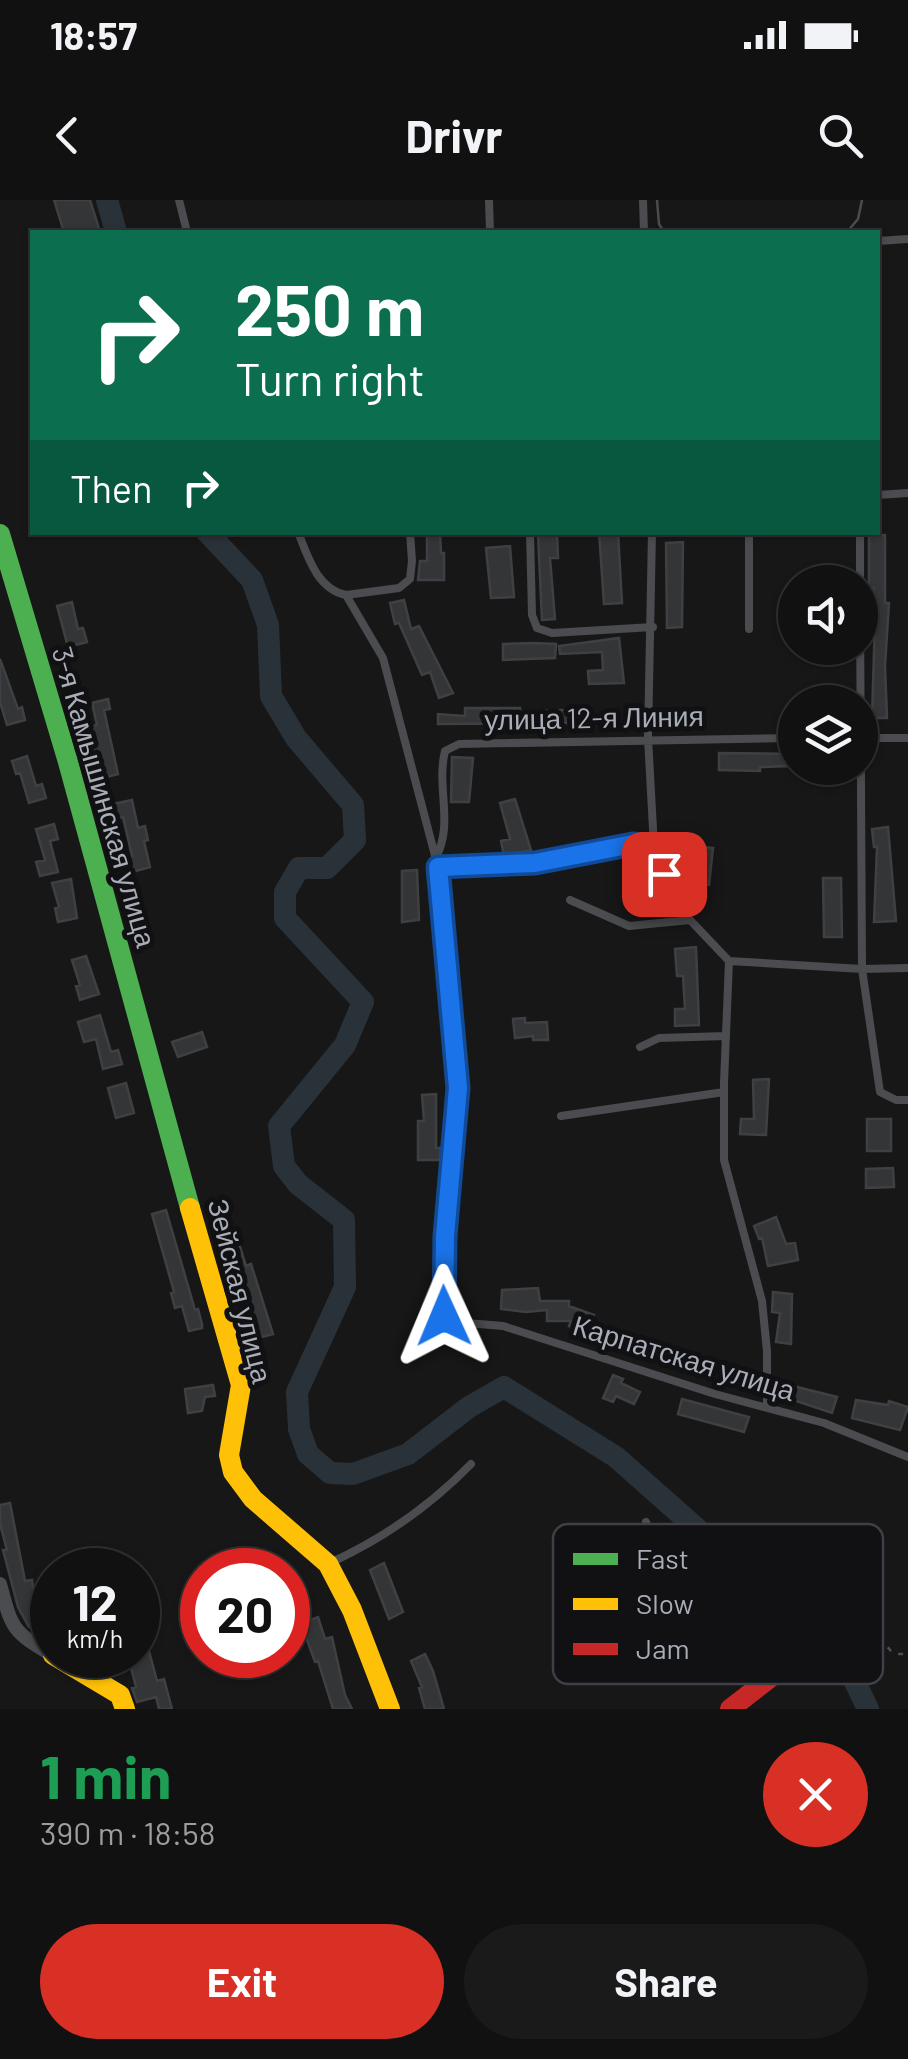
<!DOCTYPE html>
<html lang="en">
<head>
<meta charset="utf-8">
<style>
	body { margin:0; font-family:Barlow,sans-serif; background:#1a1a1a; color:#f1f3f6; height:100vh; display:flex; flex-direction:column; font-size:38px; white-space:nowrap }
	* { box-sizing:border-box; margin:0 }
	p { font-size:32px; color:#9c9d9f }
	.icon { flex:none; width:55px; height:55px; fill:none; stroke:currentColor; stroke-width:2; stroke-linecap:round; stroke-linejoin:round }
	.map { position:relative; height:1509px; overflow:hidden }
	.side { display:flex; flex-direction:column; background:#111; flex:1 }
	.side>* { flex:none }
	.guide { position:absolute; left:30px; top:30px; width:850px; height:305px; border-radius:0px; box-shadow:0 2px 8px #0004,0 0 0 2px #303131; background:#0b6e4f; color:#fff; overflow:hidden }
	.tools { position:absolute; left:778px; top:365px; display:grid; gap:20px }
	.tools a { display:grid; place-items:center; width:100px; height:100px; border-radius:50%; background:#111; box-shadow:0 2px 8px #0004,0 0 0 2px #303131; font-size:50px }
	.speed { position:absolute; left:30px; top:1348px; display:flex; gap:20px; font-size:50px; font-weight:700; text-align:center }
	.speed>* { display:grid; place-content:center; width:130px; height:130px; border-radius:50%; background:#111; box-shadow:0 2px 8px #0004,0 0 0 2px #303131; line-height:1 }
	.speed small { font-size:25px; font-weight:400 }
	.speed .limit { border:15px solid #d22; background:#fff; color:#111 }
	.pin { position:absolute; display:grid; place-items:center; width:85px; height:85px; color:#fff; margin:-42px; border-radius:20px; box-shadow:0 5px 15px #0006 }
	.me { position:absolute; width:110px; margin:-55px; rotate:359deg; stroke-linejoin:round; filter:drop-shadow(0 0 8px #0008) }
	.turn { display:flex; align-items:center; gap:35px; height:210px; padding:0 40px; font-size:45px }
	.turn .icon { width:130px; height:130px; stroke-width:2.5 }
	.turn b { display:block; font-size:70px; line-height:85px }
	.then { display:flex; align-items:center; height:95px; padding:0 40px; background:#0003; gap:20px; font-size:38px }
	.round { display:grid; place-items:center; flex:none; width:105px; height:105px; border-radius:52px; background:#1a1a1a }
	.overview { display:flex; align-items:center; justify-content:space-between; height:170px; padding:0 40px }
	h1 { font-size:60px; font-weight:700; line-height:75px; color:#1e9e55 }
	.primary-button { display:flex; gap:20px; margin-top:auto; padding:20px 40px }
	.primary-button a { flex:1; height:115px; border-radius:60px; background:#d93025; color:#fff; font-size:40px; font-weight:700; line-height:115px; text-align:center }
	.primary-button a+a { background:#1a1a1a; color:#f1f3f6 }
	.status { display:flex; justify-content:space-between; align-items:center; height:70px; padding:0 50px; background:#111; direction:ltr }
	.status svg { height:28px; fill:currentColor }
	header { display:flex; justify-content:space-between; align-items:center; height:130px; padding:0 40px; background:#111; font-size:45px; font-weight:700 }
	.map>svg:first-child { display:block }
	.lines { fill:none; stroke-linecap:round; stroke-linejoin:round }
	.river { stroke:#2a3239; stroke-width:22 }
	.building { fill:#343537; stroke:#3f4043; stroke-width:2.5 }
	.path { stroke:#4d4e52; stroke-width:2.5; stroke-dasharray:5 8; stroke-linecap:butt }
	.lane { stroke:#4b4c50; stroke-width:8 }
	.street { stroke:#4b4c50; stroke-width:14 }
	.fast { stroke:#4caf50; stroke-width:20 }
	.slow { stroke:#ffc107; stroke-width:20 }
	.jam { stroke:#c62828; stroke-width:20 }
	.tram { stroke:#4b4c4f; stroke-width:2.5 }
	.route-casing { stroke:#114b97; stroke-width:25 }
	.route { stroke:#1a73e8; stroke-width:18 }
	.labels { text-anchor:middle; stroke-width:10; stroke-linejoin:round; paint-order:stroke }
	.street-label { font-size:28px; fill:#a8adb8; stroke:#111113 }
	.key { fill:#111113; stroke:#3e4045; stroke-width:2.5 }
	.key-label { font-size:28px; fill:#a8adb8 }
</style>
</head>
<body>
<div class="status"><b>18:57</b><svg viewBox="0 0 49 12"><path d="M0 12V9h3v3zM5 12V6h3v6zM10 12V3h3v9zM15 12V0h3v12zM26 1h20v11H26zM47 4h2v5h-2z"/></svg></div>
<header><svg class="icon" aria-label="back" viewBox="0 0 24 24"><path d="M15 5l-7 7 7 7"/></svg>Drivr<svg class="icon" aria-label="search" viewBox="0 0 24 24"><circle cx="10" cy="10" r="6"/><path d="M15 15l6 6"/></svg></header>
<div class="map">
<svg width="908" height="1509" viewBox="0 0 908 1509">
	<rect width="100%" height="100%" fill="#171717"/>
	<g class="lines">
		<path class="river" d="M107 0 116 32
			M207 332 252 380 268 425 271 496 296 538 353 605 355 640 327 668H299L285 692V718L363 802 345 845 279 926 284 966 298 984 344 1020 345 1087 297 1192 299 1229 308 1254 330 1273 353 1274 408 1254 469 1207 504 1187 616 1257 748 1374 795 1397 834 1438 868 1509"/>
	</g>
	<path class="building" d="M54 0H90L100 32H64Z
		M427 332H440L441 353H444V380H418L420 361H427Z
		M599 332H618L622 403 604 404Z
		M557 334 558 358H550L555 419 542 420 538 335Z
		M885 335V403H889L885 466 887 518H872L875 419H873L874 388H869V336Z
		M683 342 682 427 667 428 666 343Z
		M510 346 514 397 491 398 486 348Z
		M404 400 411 429 419 426 453 493 439 498 430 472 422 475 399 423 395 424 390 403Z
		M72 402 78 429 83 428 87 442 68 447 57 406Z
		M619 438 624 483 589 484 588 471 603 470 602 452 560 454 559 446Z
		M534 443 556 444 555 458 503 460V444Z
		M0 459 18 509 22 507 25 520 7 525 0 502Z
		M108 499 110 509 104 510 118 574 99 579 88 527 97 525 92 503Z
		M465 508H520V512L582 509 583 523 438 524V514L465 516Z
		M719 553 792 554V566L760 567V571L719 570Z
		M27 556 36 586 42 584 46 598 29 603 20 573 16 574 12 561Z
		M452 557 473 558 469 602H451Z
		M515 599 531 650 522 652 523 656H504L501 641 510 639 500 603Z
		M132 600 138 628 145 626 148 640 144 641 150 667 132 672 128 657 132 656 123 617 116 619 113 604Z
		M54 624 58 639 50 641 58 672 40 676 36 662 45 660 36 629Z
		M888 627 896 721 874 722 877 647H874L872 629Z
		M682 639 699 641 698 646 713 648 709 685 677 682Z
		M417 670 419 720 402 722V671Z
		M823 678H841L842 737H824Z
		M71 679 77 718 58 722 55 708 59 707 52 683Z
		M696 747 699 825 675 826V809H685L683 776H677L675 749Z
		M86 756 99 794 80 800 76 786 80 785 72 760Z
		M100 815 111 852 118 850 122 864 103 869 96 839 84 842 78 822Z
		M525 818V823L547 822 548 840H533V836L515 838 513 819Z
		M202 832 207 847 178 857 172 842Z
		M769 879 766 935 740 934 741 919H754L753 880Z
		M126 883 134 913 116 918 108 888Z
		M436 894V948H440V960H418V921H424L422 895Z
		M867 919H891V951H867Z
		M893 968 894 987 866 988V969Z
		M166 1010 195 1110 198 1109 202 1124V1128L189 1131 182 1106 175 1108 171 1093 174 1092 152 1014Z
		M776 1017 786 1044 795 1043 798 1060 768 1066 762 1038 759 1039 754 1026Z
		M236 1034 246 1066 251 1064 273 1134 254 1139 252 1129 255 1128 251 1114H247L233 1055 228 1057 222 1039Z
		M538 1088 540 1101H569V1106L594 1115 587 1133 569 1126 571 1121H547V1110L526 1112 501 1109 502 1090Z
		M773 1092 792 1094 791 1144 776 1142 780 1113 772 1112Z
		M613 1175 623 1179 621 1183 640 1192 634 1204 616 1196 613 1202 603 1198Z
		M781 1183 837 1197 832 1213 778 1195Z
		M213 1185 215 1196 205 1197 202 1211 188 1213 185 1189Z
		M682 1199 749 1217 744 1232 678 1214Z
		M856 1200 888 1205 889 1201 908 1207 900 1230 852 1218Z
		M10 1303 25 1381 32 1380 34 1394 39 1425 29 1427 18 1407 3 1350H7L0 1324V1305Z
		M384 1363 403 1412 389 1419 370 1370Z
		M318 1417 325 1439 332 1437 345 1495 352 1509H333L318 1461 315 1462 306 1437 304 1438 299 1424Z
		M149 1451 157 1481 164 1479 172 1509H159L156 1497 137 1502 132 1488 136 1487 128 1456Z
		M425 1454 433 1471 444 1509H425L419 1488 422 1487 411 1461Z"/>
	<g class="lines">
		<path class="path" d="M835 1432C874 1412 868 1429 894 1454H908"/>
		<path class="lane" d="M179 0 187 32
			M489 0 490 32
			M643 0 644 32
			M878 41 908 39
			M878 295 908 293
			M298 332C308 357 317 389 346 395L383 458 438 667 458 889 445 1036 444 1117 454 1122 503 1126 715 1194 824 1223 908 1257
			M530 332 532 415 537 428 552 433 653 427
			M652 332 648 538 654 647 673 702 729 761
			M860 332V382
			M346 395 399 388 410 379 412 361 410 332
			M860 404 862 769 880 892 896 900H908
			M749 429V332
			M860 538H908
			M436 657C454 624 436 587 445 551L459 544 795 538
			M438 667 535 663 633 644 654 647
			M570 700 629 726 690 720
			M729 761 724 883V960L762 1101 767 1151V1207
			M729 761 862 769 908 768
			M640 847 659 838 726 836
			M561 916 724 892
			M646 1322 694 1432 760 1484
			M332 1362C384 1338 431 1305 471 1264"/>
		<path class="street" d="M0 1384C12 1429 12 1431 52 1455"/>
		<path class="fast" d="M0 334 68 562 190 1008"/>
		<path class="slow" d="M190 1008 241 1185 229 1255 233 1272 253 1299 328 1364 352 1410 390 1509
			M53 1455 120 1495 125 1509"/>
		<path class="jam" d="M730 1509 820 1439"/>
		<path class="tram" d="M657 0 659 24 664 32
			M847 32 858 19 862 0"/>
	</g>
	<g class="lines">
		<defs>
			<path id="route" d="M444 1116 445 1036 458 888 438 667 535 663 633 644 654 646 664 674"/>
		</defs>
		<use href="#route" class="route-casing"/>
		<use href="#route" class="route"/>
	</g>
	<g class="labels">
		<g class="street-label">
			<text transform="translate(594 518) rotate(-1)" y="10">улица 12-я Линия</text>
			<text transform="translate(104 597) rotate(74)" y="10">3-я Камышинская улица</text>
			<text transform="translate(240 1091) rotate(76)" y="10">Зейская улица</text>
			<text transform="translate(684 1158) rotate(17)" y="10">Карпатская улица</text>
		</g>
	</g>
	<rect x="553" y="1324" width="330" height="160" rx="15" class="key"/>
	<rect x="573" y="1353" width="45" height="12" fill="#4caf50"/>
	<rect x="573" y="1398" width="45" height="12" fill="#ffc107"/>
	<rect x="573" y="1443" width="45" height="12" fill="#c62828"/>
	<g class="key-label">
		<text x="636" y="1369">Fast</text>
		<text x="636" y="1414">Slow</text>
		<text x="636" y="1459">Jam</text>
	</g>
</svg>
<div class="tools">
<a><svg class="icon" aria-label="sound" viewBox="0 0 24 24"><path d="M4 9h4l5-4v14l-5-4H4zM17 9q2 3 0 6"/></svg></a>
<a><svg class="icon" aria-label="layers" viewBox="0 0 24 24"><path d="M12 4l9 5-9 5-9-5zM3 14l9 5 9-5"/></svg></a>
</div>
<div class="speed"><div>12<small>km/h</small></div><div class="limit">20</div></div>
<div class="pin" style="left:664px;top:674px;background:#d93025"><svg class="icon" aria-label="arrive" viewBox="0 0 24 24"><path d="M6 21V4h12l-3 4 3 4H6"/></svg></div>
<svg class="me" style="left:444px;top:1116px" viewBox="-20 -20 40 40"><path d="M0-17L14 15 0 8-14 15z" fill="#1a73e8" stroke="#fff" stroke-width="4"/></svg>
<div class="guide">
<div class="turn"><svg class="icon" aria-label="right" viewBox="0 0 24 24"><path d="M7 20v-9h11M14 6l5 5-5 5"/></svg><div><b>250 m</b>Turn right</div></div>
<div class="then">Then<svg class="icon" aria-label="right" viewBox="0 0 24 24"><path d="M7 20v-9h11M14 6l5 5-5 5"/></svg></div>
</div>
</div>
<section class="side">
<div class="overview"><div><h1>1 min</h1><p>390 m · 18:58</p></div><a class="round" style="background:#d93025;color:#fff"><svg class="icon" aria-label="close" viewBox="0 0 24 24"><path d="M6 6l12 12M18 6L6 18"/></svg></a></div>
<div class="primary-button"><a>Exit</a><a>Share</a></div>
</section>
</body>
</html>
